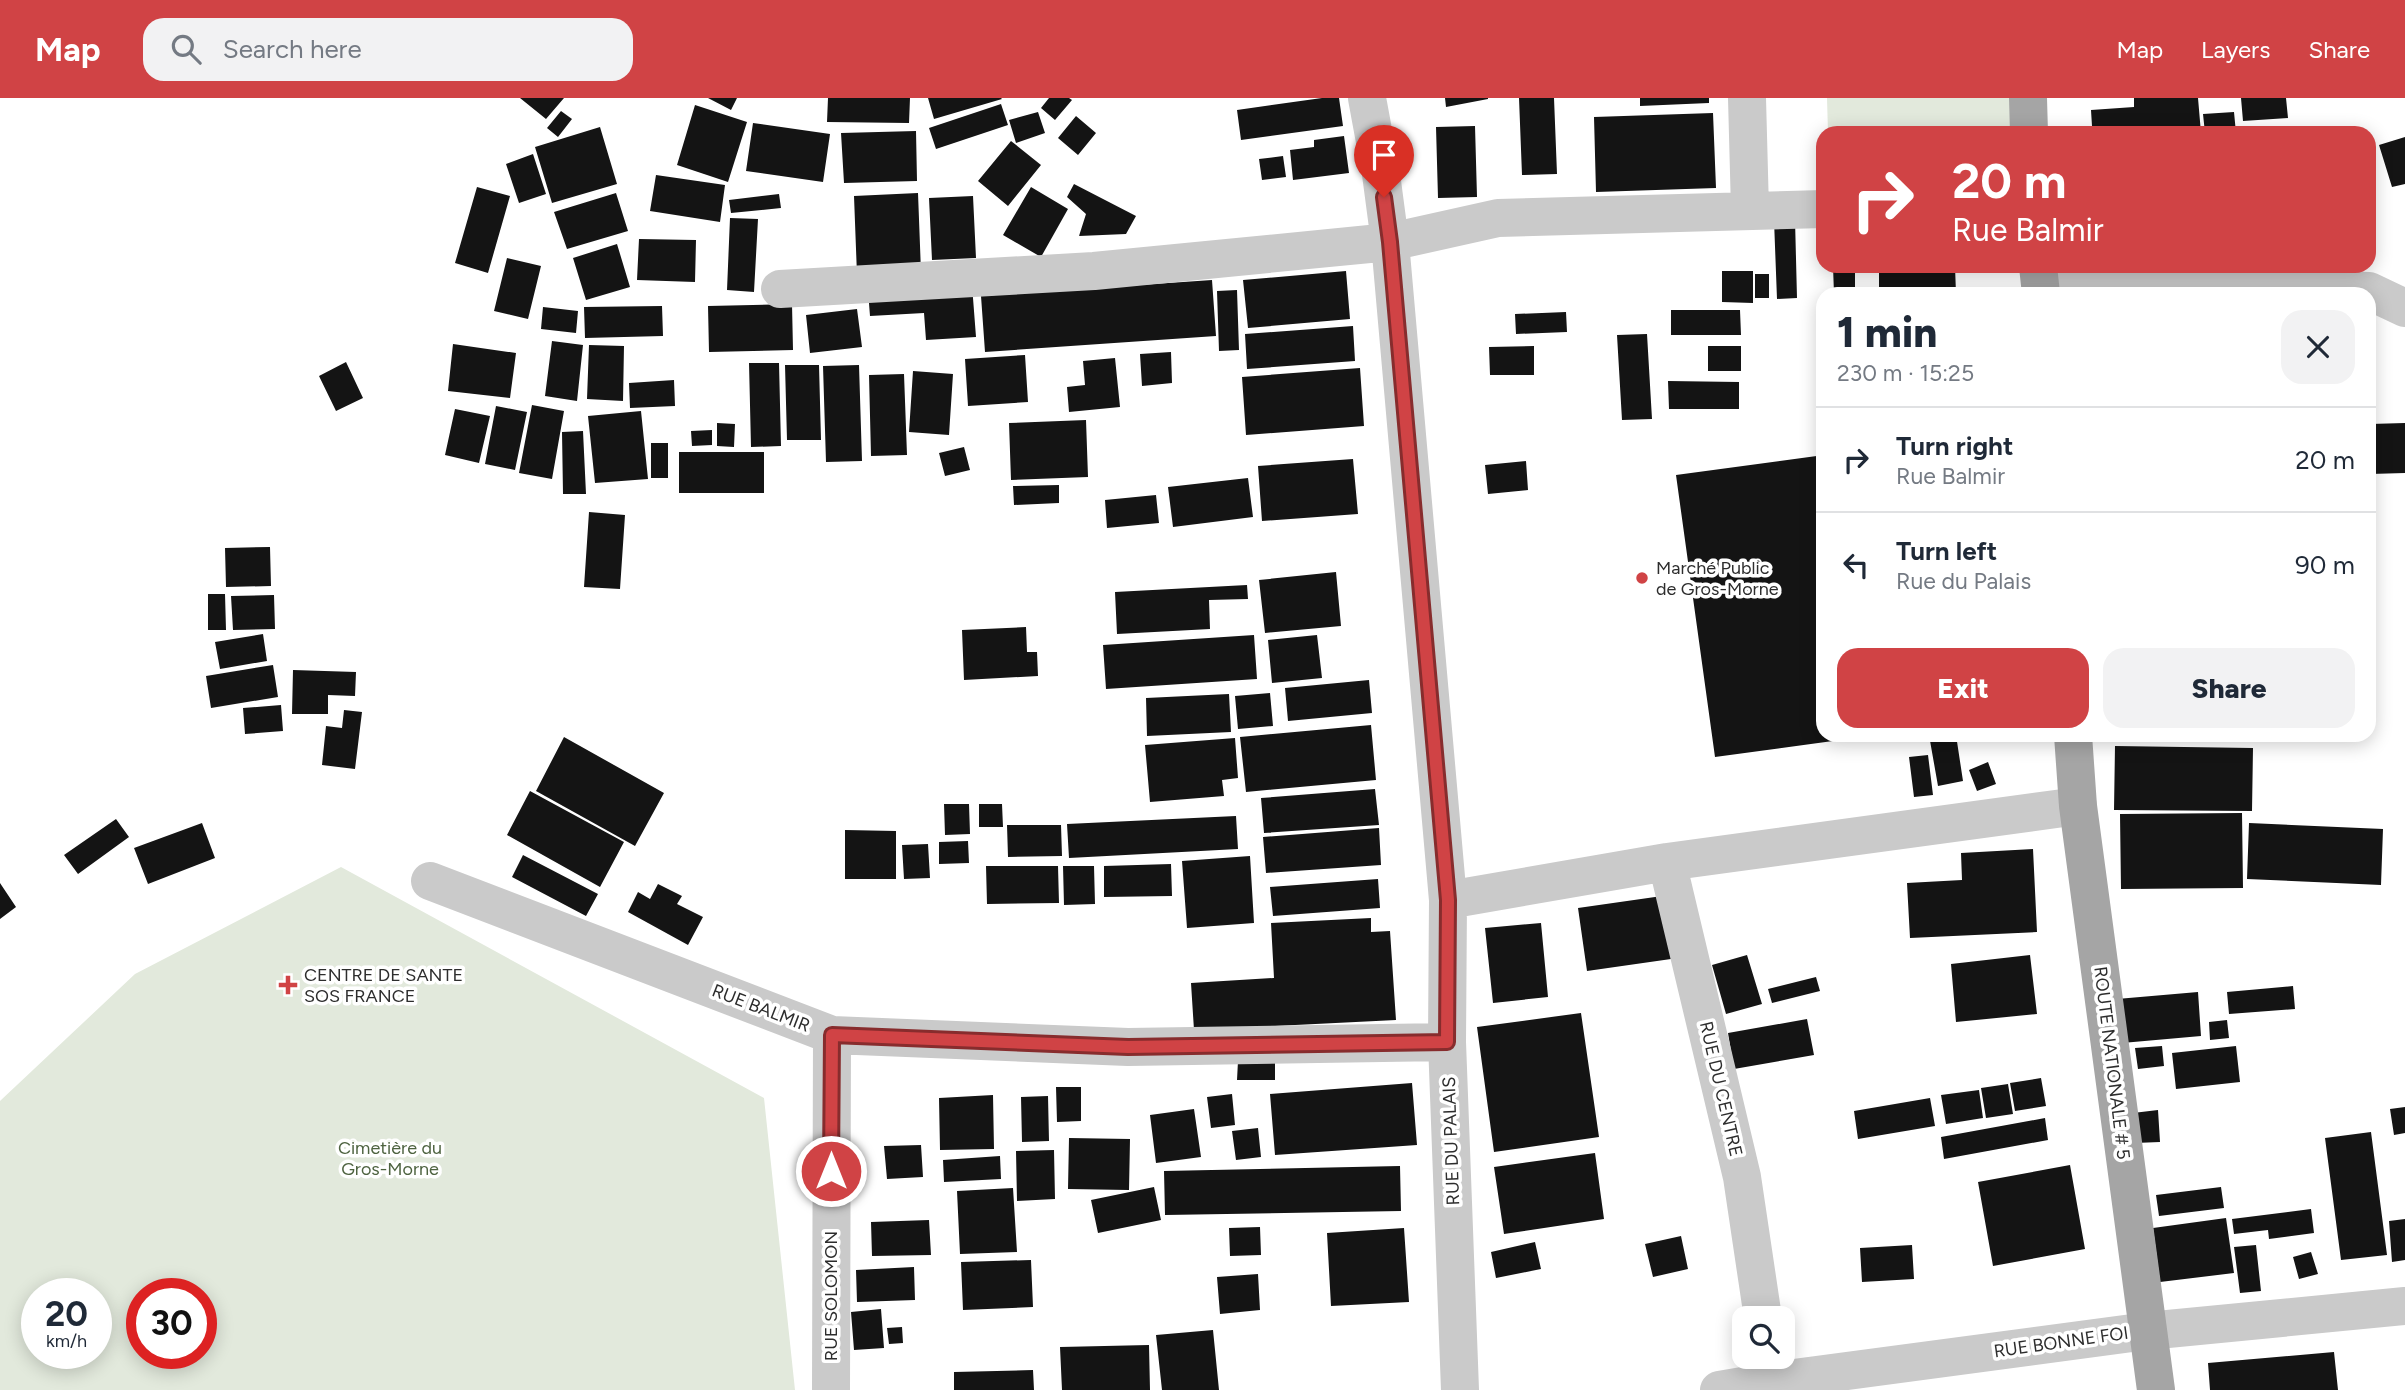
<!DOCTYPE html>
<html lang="en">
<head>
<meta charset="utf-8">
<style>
	body { margin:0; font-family:Figtree,sans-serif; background:#f2f2f3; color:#1f2937; height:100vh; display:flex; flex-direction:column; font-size:26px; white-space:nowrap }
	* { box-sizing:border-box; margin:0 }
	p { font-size:23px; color:#747a83 }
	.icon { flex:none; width:38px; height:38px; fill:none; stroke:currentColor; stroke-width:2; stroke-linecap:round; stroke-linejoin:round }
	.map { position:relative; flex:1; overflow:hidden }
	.sheet { position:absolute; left:1816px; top:189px; width:560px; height:455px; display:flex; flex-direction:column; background:#fff; border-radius:21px; box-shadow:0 4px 18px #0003 }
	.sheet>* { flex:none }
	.guide { position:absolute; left:1816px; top:28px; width:560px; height:147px; border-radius:21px; box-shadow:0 4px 18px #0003; background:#d04345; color:#fff; overflow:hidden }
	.controls { position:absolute; left:1732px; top:1208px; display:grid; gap:14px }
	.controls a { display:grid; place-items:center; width:63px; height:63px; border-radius:14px; background:#fff; box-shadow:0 4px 18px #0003; font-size:35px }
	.speed { position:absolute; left:21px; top:1180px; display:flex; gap:14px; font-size:35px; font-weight:700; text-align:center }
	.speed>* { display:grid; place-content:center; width:91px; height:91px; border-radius:50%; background:#fff; box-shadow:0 4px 18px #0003; line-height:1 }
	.speed small { font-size:18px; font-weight:400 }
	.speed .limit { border:10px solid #d22; background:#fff; color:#111 }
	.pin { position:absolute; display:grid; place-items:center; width:60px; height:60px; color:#fff; margin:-72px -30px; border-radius:50% 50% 50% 0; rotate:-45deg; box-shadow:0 0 7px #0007 }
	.pin .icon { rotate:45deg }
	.me { position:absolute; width:77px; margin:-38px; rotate:0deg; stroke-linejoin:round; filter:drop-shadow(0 0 5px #0008) }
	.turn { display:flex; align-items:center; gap:24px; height:147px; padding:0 21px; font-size:32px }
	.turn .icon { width:91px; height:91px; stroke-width:2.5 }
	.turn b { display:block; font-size:49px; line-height:60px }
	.round { display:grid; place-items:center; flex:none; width:74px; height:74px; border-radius:21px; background:#f2f2f3 }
	.head { display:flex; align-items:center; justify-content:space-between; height:119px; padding:0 21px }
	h1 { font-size:42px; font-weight:800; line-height:52px }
	.button { display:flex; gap:14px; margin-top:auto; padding:14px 21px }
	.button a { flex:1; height:80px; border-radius:21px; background:#d04345; color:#fff; font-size:28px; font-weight:800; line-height:80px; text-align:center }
	.button a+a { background:#f2f2f3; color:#1f2937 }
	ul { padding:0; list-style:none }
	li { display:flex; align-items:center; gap:21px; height:105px; padding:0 21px; border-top:2px solid #e0e1e3 }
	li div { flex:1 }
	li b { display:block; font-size:26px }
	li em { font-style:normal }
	header { display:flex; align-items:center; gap:42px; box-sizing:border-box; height:98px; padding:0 35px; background:#d04345; color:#fff }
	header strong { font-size:33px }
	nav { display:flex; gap:38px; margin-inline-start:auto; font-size:24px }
	.search { width:490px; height:63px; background:#f2f2f3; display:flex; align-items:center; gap:18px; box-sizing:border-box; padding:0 24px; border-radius:21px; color:#747a83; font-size:26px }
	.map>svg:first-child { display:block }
	.green { fill:#e2e9dc; fill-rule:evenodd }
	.building { fill:#141414 }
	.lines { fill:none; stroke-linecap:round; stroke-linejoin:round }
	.minor { stroke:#cacaca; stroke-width:38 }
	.primary { stroke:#a5a5a5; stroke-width:38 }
	.route-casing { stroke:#872c2d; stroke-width:18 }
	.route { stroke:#d04345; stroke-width:12 }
	.poi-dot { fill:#d04345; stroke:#fff; stroke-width:2.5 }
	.labels { text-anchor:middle; stroke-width:7; stroke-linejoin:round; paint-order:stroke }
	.poi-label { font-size:18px; fill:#2d2d2d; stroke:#fff; text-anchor:start }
	.street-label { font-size:18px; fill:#2d2d2d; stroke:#fff }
	.park-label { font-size:18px; fill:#4e6340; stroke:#fff }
</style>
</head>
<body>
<header>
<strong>Map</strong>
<div class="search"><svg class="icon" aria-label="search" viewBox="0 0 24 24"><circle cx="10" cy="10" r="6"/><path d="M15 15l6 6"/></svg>Search here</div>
<nav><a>Map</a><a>Layers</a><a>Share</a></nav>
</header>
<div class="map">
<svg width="2405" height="1292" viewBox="0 0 2405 1292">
	<rect width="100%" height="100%" fill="#fff"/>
	<path class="green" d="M1827 0H2031L2033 35H1828Z
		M341 769 764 1000 795 1292H0V1003L135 876ZM37 1195H96V1255H37ZM142 1195H201V1255H142Z"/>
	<path class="building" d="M520 0H564L546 21Z
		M708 0H737L731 12Z
		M828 0H910L909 25 827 24Z
		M928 0H1001L1002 1 934 21Z
		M1049 0H1069L1072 2 1055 22 1041 10Z
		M1322 0H1339L1343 28 1241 42 1237 12Z
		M1445 0H1488V1L1446 9Z
		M1519 0H1554L1557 76 1522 77Z
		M1640 0H1709V5L1640 8Z
		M2134 0H2198L2201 35H2079V29L2092 28 2091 12 2134 9Z
		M2241 0H2286L2288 20 2243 23Z
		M1001 6 1008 27 936 51 929 30Z
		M695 7 747 24 728 84 677 67Z
		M561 13 572 21 558 39 547 30Z
		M1038 14 1045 35 1016 45 1009 22Z
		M2234 14 2236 35H2205L2203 16Z
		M1713 15 1716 90 1596 94 1594 19Z
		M1076 18 1096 35 1078 57 1058 40Z
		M753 25 830 36 823 84 746 73Z
		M1475 28 1477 99 1438 100 1436 29Z
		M600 29 617 86 552 105 535 49Z
		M916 33 917 83 844 85 841 35Z
		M1344 38 1349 75 1293 82 1290 52 1314 49V42Z
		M2405 39V86L2392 89 2379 47Z
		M1011 43 1041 67 1008 108 978 83Z
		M533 56 546 96 519 105 506 66Z
		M1283 58 1286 79 1262 82 1259 61Z
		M656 77 725 87 720 124 650 113Z
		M1074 86 1136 118 1126 136 1079 138 1086 116 1067 99Z
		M477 89 510 98 488 175 455 165Z
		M1031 89 1068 111 1041 159 1003 137Z
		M616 95 628 133 567 151 554 114Z
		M918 95 921 174 857 177 854 98Z
		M779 96 781 110 731 115 729 102Z
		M973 98 976 160 932 162 929 100Z
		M730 120 758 121 754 194 727 192Z
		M1795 121 1797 200 1777 201 1774 122Z
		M639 141 696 142 695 184 637 182Z
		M617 146 630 189 586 202 573 160Z
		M507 160 541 168 528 221 494 213Z
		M1833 168H1855V190H1879V168H1955L1956 196H1834Z
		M1346 173 1350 221 1248 230 1243 182Z
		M1722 173H1753V205L1722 204Z
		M1755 176H1769V200H1755Z
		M1212 182 1216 238 985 254 981 198Z
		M972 187 976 239 926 242 924 215 870 218 868 193Z
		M1237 192 1239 252 1219 253 1217 193Z
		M792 206 793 252 709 254 708 208Z
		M662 208 663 238 585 240 584 209Z
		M543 209 578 213 576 235 541 231Z
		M857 211 862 249 810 255 806 217Z
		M1671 212H1740L1741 237H1671Z
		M1566 214 1567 234 1516 236 1515 216Z
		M1353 228 1355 263 1247 271 1245 236Z
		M1647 236 1652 321 1622 322 1617 237Z
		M552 243 583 247 577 303 545 298Z
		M453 246 516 255 510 300 448 293Z
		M589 247 624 248 623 303 587 301Z
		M1534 248V277H1490L1489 249Z
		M1708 248H1741V273H1708Z
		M1171 254 1172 285 1142 288 1140 256Z
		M1025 257 1028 304 968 308 965 261Z
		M1115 260 1120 309 1069 314 1067 289 1085 287 1083 263Z
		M346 264 363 300 336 313 319 278Z
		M749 265H779L781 348 751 349Z
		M785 267H819L821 342H787Z
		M859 267 862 363 826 364 823 268Z
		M1360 270 1364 328 1246 337 1242 279Z
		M913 273 953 276 949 337 909 334Z
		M904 276 907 357 871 358 869 277Z
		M674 282 675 308 630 310 629 285Z
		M1668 283 1739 284V311H1669Z
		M532 307 564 313 552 381 519 375Z
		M496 308 527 314 515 372 485 366Z
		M455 311 490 318 479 365 445 357Z
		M641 313 648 381 595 385 588 318Z
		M1086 322 1088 379 1011 382 1009 325Z
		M717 325 735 326 734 349 717 348Z
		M2405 325V375L2370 376V326Z
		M712 332V347L692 348 691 333Z
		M583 333 586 396H563L562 334Z
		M651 345H668V380H651Z
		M964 349 970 372 945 378 939 355Z
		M679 354H764V395H679Z
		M1824 357V637L1862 639 1715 659 1676 377Z
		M1353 361 1358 416 1262 423 1258 368Z
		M1526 363 1528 392 1488 396 1485 367Z
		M1248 380 1253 419 1173 429 1168 389Z
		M1059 387V405L1014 407 1013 388Z
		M1156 397 1159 425 1107 430 1105 402Z
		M589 414 625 417 620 491 584 489Z
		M270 449 271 488 226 489 225 450Z
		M1336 474 1341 528 1265 535 1259 482Z
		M1247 487 1248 501 1209 502 1210 531 1117 536 1115 494Z
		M208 496H225L226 532H208Z
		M274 497 275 531 233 532 231 498Z
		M1026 529 1027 554H1037L1038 578 964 582 962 532Z
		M263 536 267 563 220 571 215 544Z
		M1254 537 1257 581 1106 591 1103 547Z
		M1317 537 1322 580 1272 585 1268 542Z
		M273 567 278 599 211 610 206 578Z
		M293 572 356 574 355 598 328 597V616H292Z
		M1369 582 1372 615 1288 623 1285 590Z
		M1270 595 1273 628 1238 631 1235 598Z
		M1229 596 1231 634 1147 638 1146 600Z
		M281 607 283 633 245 636 243 610Z
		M344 612 362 614 355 671 322 667 326 628 342 630Z
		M1371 627 1376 682 1246 694 1240 639Z
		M1929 637H1956L1963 683 1938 688Z
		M564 639 664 695 635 748 536 693Z
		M1235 640 1238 680 1222 682 1224 698 1150 704 1145 647Z
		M2115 648 2253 650 2252 713 2114 712Z
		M1928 657 1933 697 1914 699 1909 659Z
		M1988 664 1996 686 1977 693 1969 672Z
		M1375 691 1379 727 1264 735 1261 700Z
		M530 693 624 744 600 789 507 737Z
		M944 706H969L970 736 945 737Z
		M979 706H1002L1003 729H979Z
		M2242 715 2243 790 2121 791 2120 716Z
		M1236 718 1238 751 1069 760 1067 726Z
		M116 721 129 739 78 776 64 757Z
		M202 725 215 760 148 786 134 750Z
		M2249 725 2383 731 2381 787 2247 781Z
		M1007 727H1061L1062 758 1008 759Z
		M1379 730 1381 767 1266 775 1263 739Z
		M845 732 896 733V781H845Z
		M968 743 969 765 939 766V744Z
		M928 746 930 780 904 781 902 747Z
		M2033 751 2037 834 1910 840 1907 785 1962 782 1961 755Z
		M523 757 598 796 586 818 512 779Z
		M1250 758 1254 825 1187 830 1182 763Z
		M1171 766 1172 798 1104 799V768Z
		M986 768H1058L1059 805 987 806Z
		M1063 768H1094L1095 806 1064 807Z
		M1378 781 1380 810 1273 818 1270 789Z
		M0 785 16 809 0 821Z
		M658 786 682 798 677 806 703 819 688 847 628 814 638 794 650 801Z
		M1669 797 1678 860 1587 873 1578 810Z
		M1371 820V834L1390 833 1396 922 1194 932 1191 885 1274 880 1271 825Z
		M1541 825 1548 899 1493 905 1485 830Z
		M1747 857 1762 906 1726 916 1712 867Z
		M2030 857 2037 916 1956 924 1951 866Z
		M1816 879 1820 893 1772 905 1768 891Z
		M2293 888 2295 911 2229 916 2227 894Z
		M2198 894 2201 938 2122 945 2117 901Z
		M1581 915 1599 1039 1494 1054 1477 929Z
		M1807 921 1814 957 1734 971 1728 935Z
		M2227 922 2229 940 2210 942 2209 924Z
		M2162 948 2164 968 2138 971 2135 950Z
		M2236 948 2240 984 2176 991 2172 955Z
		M1238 963H1275V982H1237Z
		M2041 980 2046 1008 2015 1013 2010 985Z
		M1412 985 1417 1047 1275 1057 1270 996Z
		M2008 986 2013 1016 1986 1020 1981 990Z
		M1056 989H1081V1023L1057 1024Z
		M1979 992 1983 1020 1946 1026 1941 997Z
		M1232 996 1235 1027 1211 1030 1207 999Z
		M993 997 994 1051 940 1052 939 1000Z
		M1048 998 1049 1043 1022 1044 1021 999Z
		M1930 1000 1935 1028 1858 1041 1854 1013Z
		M2405 1009V1035L2394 1037 2390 1011Z
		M1194 1011 1201 1059 1156 1065 1150 1017Z
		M2158 1012 2160 1044 2135 1045 2133 1015Z
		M2045 1020 2048 1042 1944 1061 1941 1039Z
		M1258 1030 1261 1059 1236 1062 1232 1033Z
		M2371 1034 2387 1157 2341 1162 2325 1040Z
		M1069 1040 1130 1041 1129 1092 1068 1091Z
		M921 1047 923 1079 887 1081 884 1048Z
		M1054 1052 1055 1101 1017 1103 1016 1053Z
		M1595 1055 1604 1121 1504 1136 1494 1069Z
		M1000 1058 1001 1081 944 1084 943 1062Z
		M2070 1067 2085 1151 1993 1168 1978 1084Z
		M1400 1068 1401 1113 1165 1117 1164 1073Z
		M1154 1089 1161 1122 1098 1135 1091 1102Z
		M2221 1089 2224 1110 2159 1118 2156 1097Z
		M1013 1090 1017 1154 960 1156 957 1093Z
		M2311 1111 2314 1135 2269 1141 2268 1132 2234 1136 2232 1121Z
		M2226 1120 2234 1175 2160 1184 2153 1130Z
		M2405 1121V1162L2392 1164 2389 1123Z
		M929 1122 931 1157 872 1158 871 1124Z
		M1260 1129 1261 1157 1230 1158 1229 1130Z
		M1404 1130 1409 1204 1331 1208 1327 1135Z
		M1681 1138 1688 1171 1653 1179 1645 1146Z
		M1535 1144 1541 1171 1496 1180 1491 1154Z
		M1912 1147 1914 1181 1862 1184 1860 1150Z
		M2256 1147 2261 1193 2240 1195 2234 1149Z
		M2311 1154 2318 1176 2299 1181 2293 1159Z
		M1031 1162 1033 1209 963 1212 961 1164Z
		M914 1169 915 1202 857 1204 856 1172Z
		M1258 1176 1260 1212 1220 1216 1217 1179Z
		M881 1211 884 1250 854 1252 851 1214Z
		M902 1229 903 1245 889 1246 887 1230Z
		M1213 1232 1219 1292H1162L1156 1237Z
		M1149 1247 1150 1292H1062L1060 1249Z
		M2334 1254 2338 1292H2210L2208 1265Z
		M1033 1272 1034 1292H954V1274Z"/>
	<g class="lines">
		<path class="minor" d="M1367 0 1381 76 1390 144 1448 802 1447 944 1460 1292
			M1747 0 1750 112
			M2040 182 2369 193 2405 210
			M780 191 1094 173 1390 144 1498 120 1824 111
			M1667 764 1742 1079 1763 1220
			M430 783 832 937 1128 949 1447 944
			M1448 802 1667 764 2078 708
			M831 1292 832 937
			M1719 1292 1772 1283 2147 1233 2405 1208"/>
		<path class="primary" d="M2028 0 2029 35
			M2038 168 2041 196
			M2073 637 2078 708 2156 1292"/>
	</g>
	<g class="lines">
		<defs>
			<path id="route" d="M831 1073 832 937 1128 949 1447 944 1448 802 1390 144 1384 99"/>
		</defs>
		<use href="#route" class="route-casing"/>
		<use href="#route" class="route"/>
	</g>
	<g class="poi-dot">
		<circle cx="1642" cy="480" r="7"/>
		<path d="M284.5 876.5h7v7h7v7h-7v7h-7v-7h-7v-7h7z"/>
	</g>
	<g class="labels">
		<g class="poi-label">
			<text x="1656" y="476">Marché Public<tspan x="1656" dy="21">de Gros-Morne</tspan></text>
			<text x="304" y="883">CENTRE DE SANTE<tspan x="304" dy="21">SOS FRANCE</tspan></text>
		</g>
		<g class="street-label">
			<text transform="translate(761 910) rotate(21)" y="6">RUE BALMIR</text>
			<text transform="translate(2112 965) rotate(83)" y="6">ROUTE NATIONALE # 5</text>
			<text transform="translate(1721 991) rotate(77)" y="6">RUE DU CENTRE</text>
			<text transform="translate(1451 1043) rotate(-92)" y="6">RUE DU PALAIS</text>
			<text transform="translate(831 1198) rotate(-90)" y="6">RUE SOLOMON</text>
			<text transform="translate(2061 1244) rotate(-8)" y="6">RUE BONNE FOI</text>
		</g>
		<g class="park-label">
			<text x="390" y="1056">Cimetière du<tspan x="390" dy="21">Gros-Morne</tspan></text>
		</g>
	</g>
</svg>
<div class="controls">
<a><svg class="icon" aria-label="search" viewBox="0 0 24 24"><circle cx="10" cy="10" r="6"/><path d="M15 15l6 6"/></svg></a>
</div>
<div class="speed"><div>20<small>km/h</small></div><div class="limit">30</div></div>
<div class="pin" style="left:1384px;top:99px;background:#d93025"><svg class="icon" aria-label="arrive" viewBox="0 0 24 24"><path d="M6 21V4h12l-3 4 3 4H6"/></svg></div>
<svg class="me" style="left:831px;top:1073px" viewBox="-20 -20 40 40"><circle r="17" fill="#d04345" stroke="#fff" stroke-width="3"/><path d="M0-11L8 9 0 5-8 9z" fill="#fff"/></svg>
<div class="guide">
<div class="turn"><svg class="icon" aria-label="right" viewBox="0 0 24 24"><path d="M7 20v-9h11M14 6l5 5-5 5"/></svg><div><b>20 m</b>Rue Balmir</div></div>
</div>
<section class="sheet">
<div class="head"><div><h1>1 min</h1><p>230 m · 15:25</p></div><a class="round"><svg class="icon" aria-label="close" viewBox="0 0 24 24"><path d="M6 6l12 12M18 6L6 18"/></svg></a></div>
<ul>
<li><svg class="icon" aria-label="right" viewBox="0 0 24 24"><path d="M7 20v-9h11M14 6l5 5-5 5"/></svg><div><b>Turn right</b><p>Rue Balmir</p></div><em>20 m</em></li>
<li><svg class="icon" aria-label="left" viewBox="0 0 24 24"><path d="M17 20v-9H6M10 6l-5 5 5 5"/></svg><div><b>Turn left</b><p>Rue du Palais</p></div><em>90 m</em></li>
</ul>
<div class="button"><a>Exit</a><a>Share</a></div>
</section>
</div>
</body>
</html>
